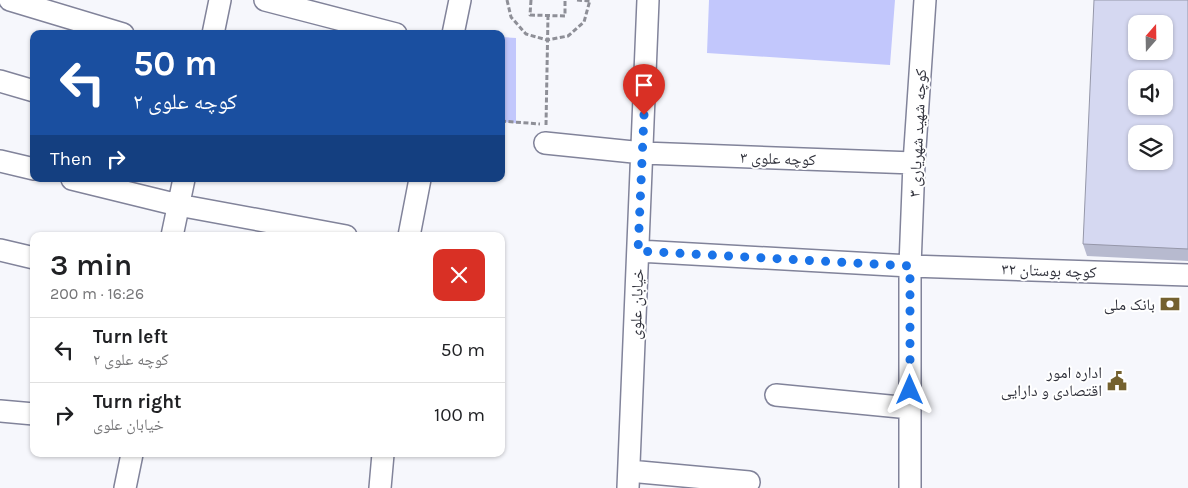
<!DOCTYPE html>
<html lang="en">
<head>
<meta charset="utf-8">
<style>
	body { margin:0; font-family:Karla,"Noto Naskh Arabic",sans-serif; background:#f6f6f6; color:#202124; height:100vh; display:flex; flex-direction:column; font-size:19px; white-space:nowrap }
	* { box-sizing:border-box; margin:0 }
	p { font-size:16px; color:#757577 }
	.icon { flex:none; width:28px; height:28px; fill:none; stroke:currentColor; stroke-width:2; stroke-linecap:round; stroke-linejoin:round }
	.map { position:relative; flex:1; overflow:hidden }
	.sheet { position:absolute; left:30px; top:232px; width:475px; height:225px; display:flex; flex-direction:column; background:#fff; border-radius:10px; box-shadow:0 1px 4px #0004 }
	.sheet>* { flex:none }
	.top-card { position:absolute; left:30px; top:30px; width:475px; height:152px; border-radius:10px; box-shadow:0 1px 4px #0004; background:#1a4fa0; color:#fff; overflow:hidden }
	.needle { width:32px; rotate:20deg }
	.controls { position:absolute; left:1128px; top:15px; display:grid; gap:10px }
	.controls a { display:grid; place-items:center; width:45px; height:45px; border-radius:10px; background:#fff; box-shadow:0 1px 4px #0004; font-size:25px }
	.pin { position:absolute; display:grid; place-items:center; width:42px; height:42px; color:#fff; margin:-51px -21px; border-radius:50% 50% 50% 0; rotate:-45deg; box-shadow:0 0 5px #0007 }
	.pin .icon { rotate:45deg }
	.me { position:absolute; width:55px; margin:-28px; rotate:0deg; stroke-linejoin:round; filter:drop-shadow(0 0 4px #0008) }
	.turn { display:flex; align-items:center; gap:18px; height:105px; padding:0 20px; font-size:22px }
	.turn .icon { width:65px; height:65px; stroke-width:2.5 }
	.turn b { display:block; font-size:35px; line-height:42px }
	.then { display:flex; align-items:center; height:48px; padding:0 20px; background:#0003; gap:10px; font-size:19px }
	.round { display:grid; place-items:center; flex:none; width:52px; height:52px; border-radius:10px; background:#f6f6f6 }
	.head { display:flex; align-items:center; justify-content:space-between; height:85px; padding:0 20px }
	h1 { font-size:30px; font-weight:600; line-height:38px }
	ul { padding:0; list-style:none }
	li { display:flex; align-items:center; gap:15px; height:65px; padding:0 20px; border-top:1px solid #e0e0e0 }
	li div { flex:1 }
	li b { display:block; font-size:19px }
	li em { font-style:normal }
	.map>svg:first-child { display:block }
	.green { fill:#c2c7fc }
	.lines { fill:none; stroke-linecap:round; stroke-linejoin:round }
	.minor-casing { stroke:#81839a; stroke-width:24 }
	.path { stroke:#8e8f97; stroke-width:3; stroke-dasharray:5 2.5; stroke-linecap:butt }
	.minor { stroke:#fff; stroke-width:21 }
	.wall { fill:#b7bacf }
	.building { fill:#d5d8f1; stroke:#9597a9; fill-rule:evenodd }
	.route { stroke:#1a73e8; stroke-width:9; stroke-dasharray:0 16.2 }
	.labels { text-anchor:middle; stroke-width:4; stroke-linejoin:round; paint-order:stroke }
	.street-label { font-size:16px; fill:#31323c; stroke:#fff }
	.poi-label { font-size:16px; fill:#31323c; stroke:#fff; text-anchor:end }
</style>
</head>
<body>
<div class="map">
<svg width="1188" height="488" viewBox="0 0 1188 488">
	<rect width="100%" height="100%" fill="#f6f7fc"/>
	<path class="green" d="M709 0H895L890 65 707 53Z
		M501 37 516 38V123L501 122Z"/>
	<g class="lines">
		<defs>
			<path id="minor" d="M10 0 123 34
				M265 0 396 34
				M213 34 220 0
				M453 34 460 0
				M0 81 34 91
				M545 143 643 153 914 163
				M0 161 34 169
				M72 179 178 205 346 236
				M172 236 184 179
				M409 236 420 179
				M0 250 34 258
				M638 251 910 266 1188 275
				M776 395 910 408
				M0 411 34 414
				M629 471 749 482
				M125 488 132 454
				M380 488 383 454
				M628 488 648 0
				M910 488V266L914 163 925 0"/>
		</defs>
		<use href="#minor" class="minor-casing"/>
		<path class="path" d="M507 0 511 17 526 34 547 40 568 36 584 22 590 0
			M531 0 530 15 565 16V0
			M577 0 590 1
			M501 121 540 124
			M546 125 548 15"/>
		<use href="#minor" class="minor"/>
	</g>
	<path class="wall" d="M1188 0V261L1087 256 1083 244Z"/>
	<path class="building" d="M1094 0H1188V249L1083 244ZM1136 24H1164V51H1136ZM1136 79H1164V106H1136ZM1136 134H1164V161H1136Z"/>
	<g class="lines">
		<path class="route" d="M644 115 638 251 910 266V390"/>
	</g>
	<defs>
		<symbol id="bank-bare" viewBox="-9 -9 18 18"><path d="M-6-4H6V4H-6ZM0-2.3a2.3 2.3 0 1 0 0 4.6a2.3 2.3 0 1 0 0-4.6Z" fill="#74612f" stroke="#fff" stroke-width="2.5" paint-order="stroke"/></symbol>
		<symbol id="civic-bare" viewBox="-9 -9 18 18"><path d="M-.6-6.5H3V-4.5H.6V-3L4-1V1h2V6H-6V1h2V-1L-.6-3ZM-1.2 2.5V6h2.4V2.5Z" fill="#74612f" stroke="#fff" stroke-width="2.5" paint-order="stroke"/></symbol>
	</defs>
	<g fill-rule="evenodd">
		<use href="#bank-bare" x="1156" y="290" width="28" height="28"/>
		<use href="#civic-bare" x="1103" y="367" width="28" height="28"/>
	</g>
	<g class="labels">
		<g class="street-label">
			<text transform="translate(917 133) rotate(-87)" y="6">کوچه شهید شهریاری ۳</text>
			<text transform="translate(778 158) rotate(2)" y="6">کوچه علوی ۳</text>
			<text transform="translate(1049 270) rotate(2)" y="6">کوچه بوستان ۳۲</text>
			<text transform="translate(636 304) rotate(-88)" y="6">خیابان علوی</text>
		</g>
		<g class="poi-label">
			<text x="1155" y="310">بانک ملی</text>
			<text x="1102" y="378">اداره امور<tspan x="1102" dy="18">اقتصادی و دارایی</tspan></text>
		</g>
	</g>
</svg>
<div class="controls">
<a><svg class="needle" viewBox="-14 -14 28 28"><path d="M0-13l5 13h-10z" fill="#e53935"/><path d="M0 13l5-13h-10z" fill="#757577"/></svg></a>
<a><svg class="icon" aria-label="sound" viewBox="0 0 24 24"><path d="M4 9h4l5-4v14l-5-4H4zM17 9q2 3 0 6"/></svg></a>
<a><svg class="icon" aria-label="layers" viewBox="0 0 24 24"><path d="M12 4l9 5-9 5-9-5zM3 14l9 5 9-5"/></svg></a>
</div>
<div class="pin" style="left:644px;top:115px;background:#d93025"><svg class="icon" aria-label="arrive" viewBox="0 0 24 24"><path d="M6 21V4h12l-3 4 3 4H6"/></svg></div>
<svg class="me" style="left:910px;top:390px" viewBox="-20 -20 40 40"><path d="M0-17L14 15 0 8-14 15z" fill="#1a73e8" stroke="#fff" stroke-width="4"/></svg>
<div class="top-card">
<div class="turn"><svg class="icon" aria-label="left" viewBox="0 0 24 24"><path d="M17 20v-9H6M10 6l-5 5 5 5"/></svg><div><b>50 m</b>کوچه علوی ۲</div></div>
<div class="then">Then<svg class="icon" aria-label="right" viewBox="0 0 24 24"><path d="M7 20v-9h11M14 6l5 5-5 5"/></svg></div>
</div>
<section class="sheet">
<div class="head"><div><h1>3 min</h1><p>200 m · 16:26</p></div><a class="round" style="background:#d93025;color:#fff"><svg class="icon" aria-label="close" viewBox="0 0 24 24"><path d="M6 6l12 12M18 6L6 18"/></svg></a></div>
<ul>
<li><svg class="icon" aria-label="left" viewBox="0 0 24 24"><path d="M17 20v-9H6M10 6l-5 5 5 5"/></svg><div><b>Turn left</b><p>کوچه علوی ۲</p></div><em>50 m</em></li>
<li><svg class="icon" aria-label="right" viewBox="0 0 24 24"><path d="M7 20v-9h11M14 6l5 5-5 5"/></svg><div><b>Turn right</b><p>خیابان علوی</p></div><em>100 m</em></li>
</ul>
</section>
</div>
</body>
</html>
